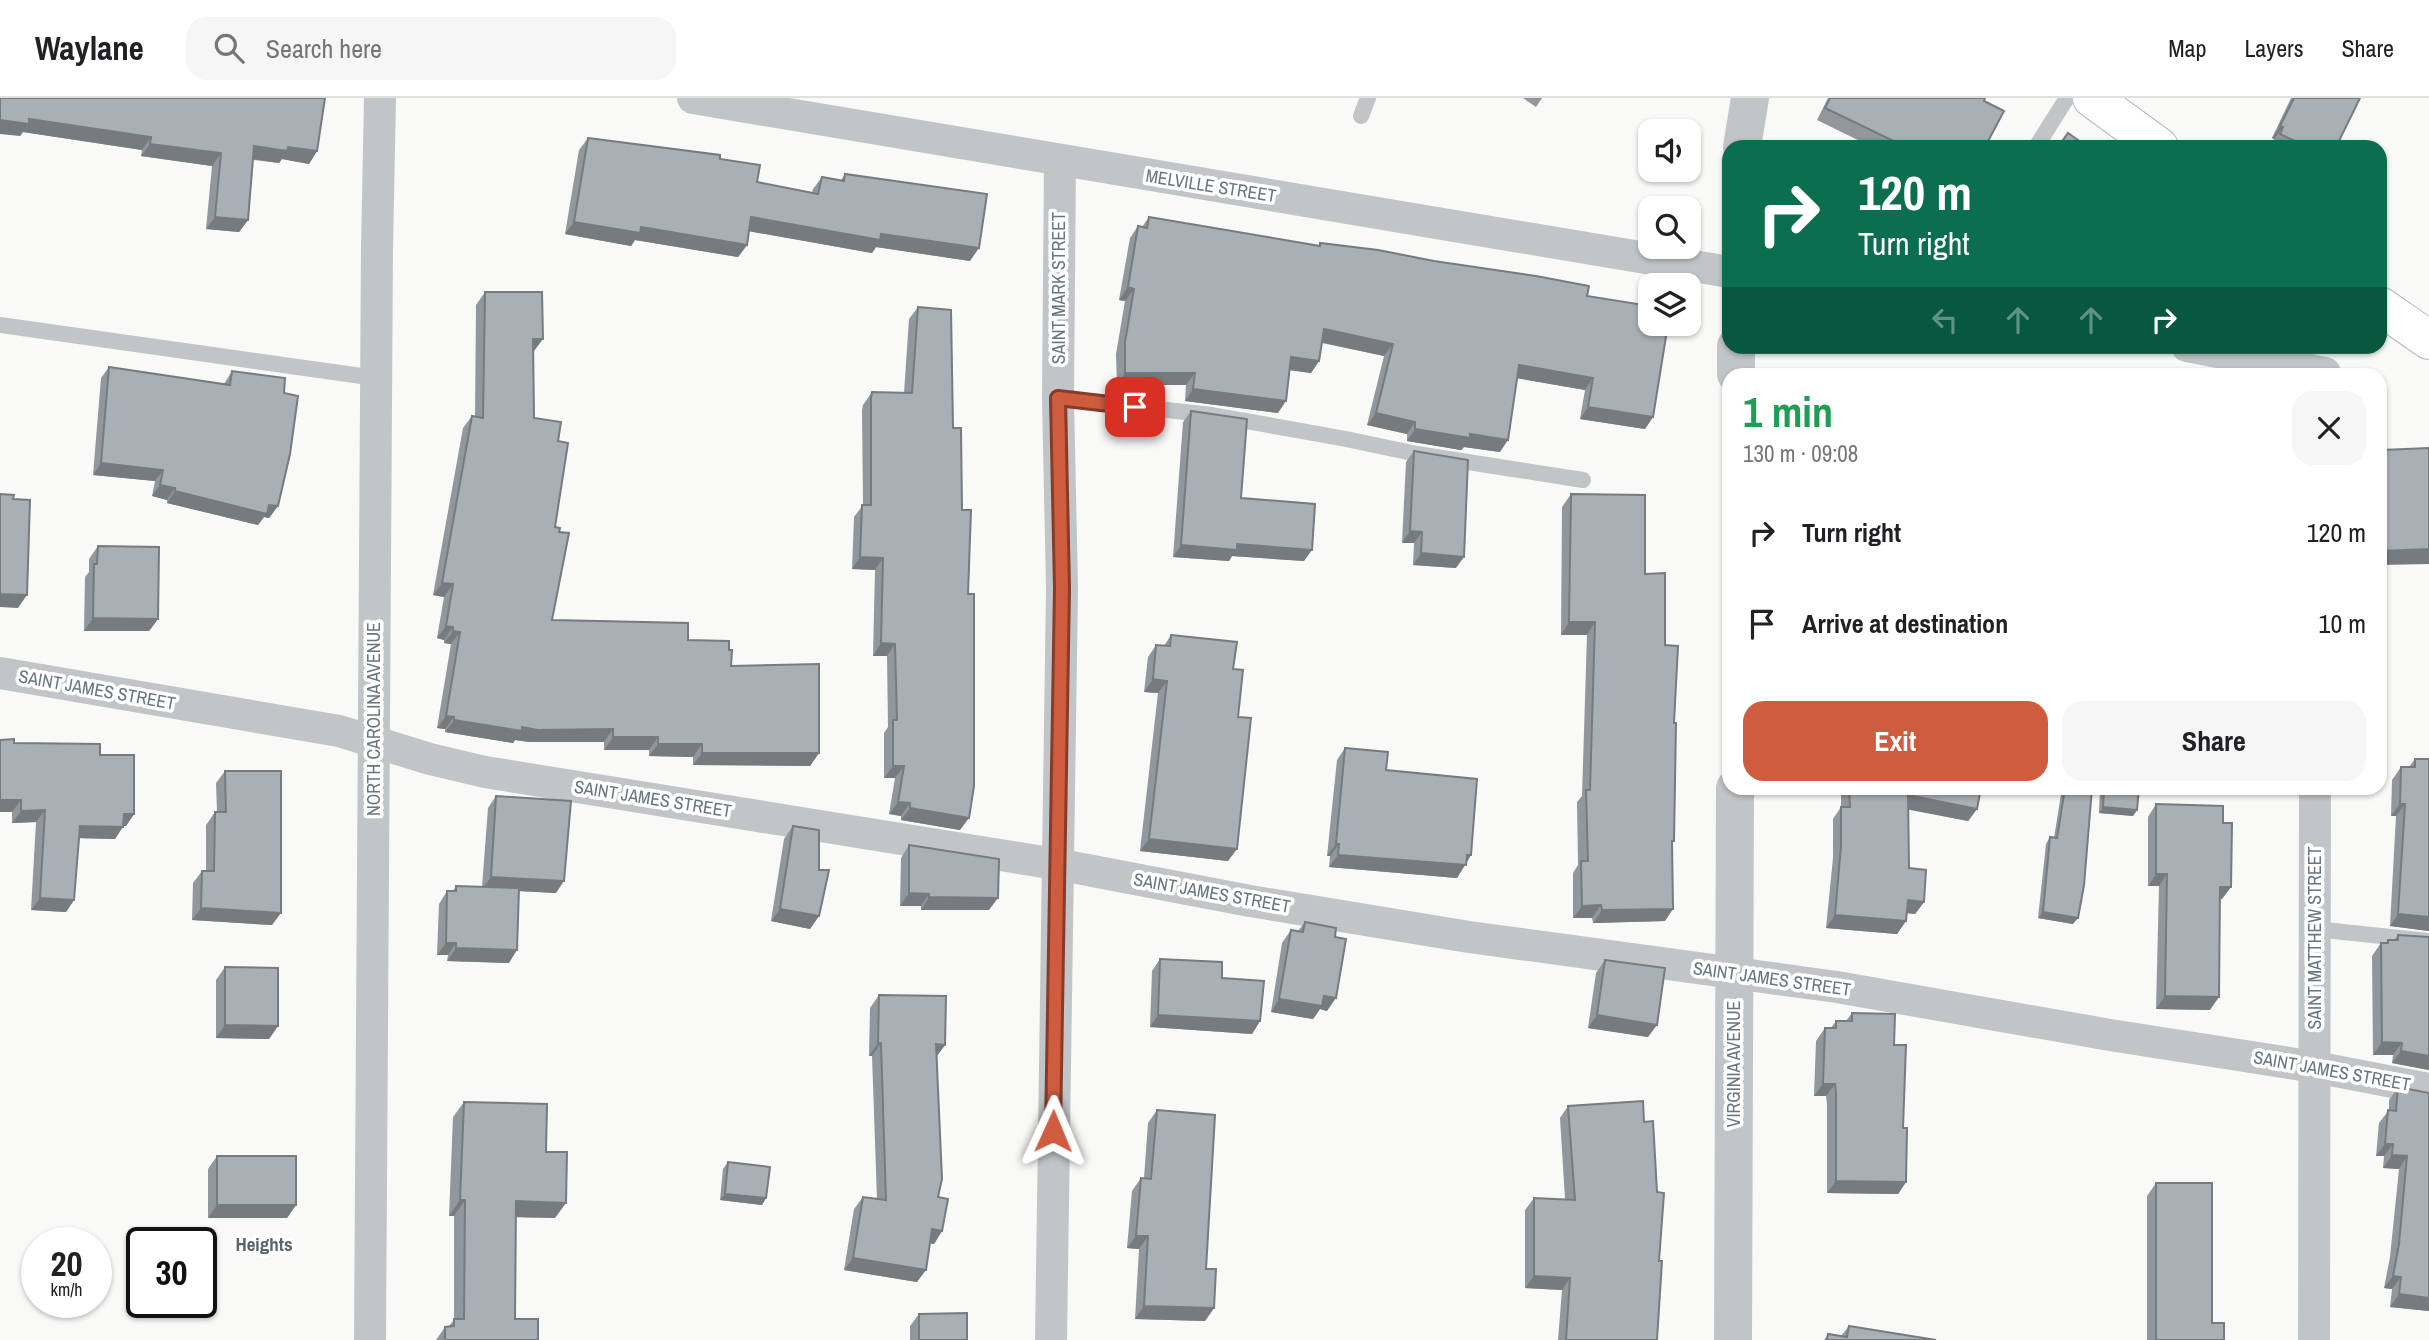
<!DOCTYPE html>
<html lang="en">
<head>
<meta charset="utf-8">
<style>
	body { margin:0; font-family:"Archivo Narrow",sans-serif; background:#f6f6f6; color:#202124; height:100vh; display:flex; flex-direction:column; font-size:26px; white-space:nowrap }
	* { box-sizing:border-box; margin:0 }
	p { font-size:23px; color:#757577 }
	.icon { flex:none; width:38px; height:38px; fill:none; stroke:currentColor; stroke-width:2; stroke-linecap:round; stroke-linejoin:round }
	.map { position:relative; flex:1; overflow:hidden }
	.side { position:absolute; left:1722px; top:270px; width:665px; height:427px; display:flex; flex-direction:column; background:#fff; border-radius:21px; box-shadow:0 2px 5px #0004 }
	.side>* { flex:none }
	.guide { position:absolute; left:1722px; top:42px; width:665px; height:214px; border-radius:21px; box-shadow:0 2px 5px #0004; background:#0b6e4f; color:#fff; overflow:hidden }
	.tools { position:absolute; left:1638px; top:21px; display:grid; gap:14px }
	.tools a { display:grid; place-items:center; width:63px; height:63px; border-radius:14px; background:#fff; box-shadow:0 2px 5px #0004; font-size:35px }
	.speed { position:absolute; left:21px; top:1129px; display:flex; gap:14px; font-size:35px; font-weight:700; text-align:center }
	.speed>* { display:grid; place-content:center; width:91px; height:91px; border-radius:50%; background:#fff; box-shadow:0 2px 5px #0004; line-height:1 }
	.speed small { font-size:18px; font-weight:400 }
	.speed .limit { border:4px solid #111; border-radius:10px; background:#fff; color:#111 }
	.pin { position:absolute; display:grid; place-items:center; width:60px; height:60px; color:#fff; margin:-30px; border-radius:14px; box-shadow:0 4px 10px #0006 }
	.me { position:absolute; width:77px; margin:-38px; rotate:1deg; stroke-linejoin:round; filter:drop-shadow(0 0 5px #0008) }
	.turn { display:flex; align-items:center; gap:24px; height:147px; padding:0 21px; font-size:32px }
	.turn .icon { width:91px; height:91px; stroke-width:2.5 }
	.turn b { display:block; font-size:49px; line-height:60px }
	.lanes { display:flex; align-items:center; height:66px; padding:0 21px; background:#0003; justify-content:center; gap:35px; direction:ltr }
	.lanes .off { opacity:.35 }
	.round { display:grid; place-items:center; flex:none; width:74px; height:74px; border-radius:21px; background:#f6f6f6 }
	.headline { display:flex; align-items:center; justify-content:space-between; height:119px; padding:0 21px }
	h1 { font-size:42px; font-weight:700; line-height:52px; color:#1e9e55 }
	.cta { display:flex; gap:14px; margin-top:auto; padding:14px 21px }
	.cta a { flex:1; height:80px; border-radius:21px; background:#d05c40; color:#fff; font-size:28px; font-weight:700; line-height:80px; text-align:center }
	.cta a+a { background:#f6f6f6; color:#202124 }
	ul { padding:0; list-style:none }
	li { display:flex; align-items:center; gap:21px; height:91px; padding:0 21px }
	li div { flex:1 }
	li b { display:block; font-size:26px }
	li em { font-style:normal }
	header { display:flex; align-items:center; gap:42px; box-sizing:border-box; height:98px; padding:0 35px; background:#fff; border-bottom:2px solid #e0e0e0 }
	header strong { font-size:33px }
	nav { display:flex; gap:38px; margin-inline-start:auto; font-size:24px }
	.search { width:490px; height:63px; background:#f6f6f6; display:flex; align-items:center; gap:18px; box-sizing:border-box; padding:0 24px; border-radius:21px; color:#757577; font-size:26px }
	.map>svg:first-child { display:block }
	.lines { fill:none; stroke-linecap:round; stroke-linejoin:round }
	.secondary-casing { stroke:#b4b9bd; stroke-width:40 }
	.service { stroke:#c1c5c8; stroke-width:16 }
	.minor { stroke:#c1c5c8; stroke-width:32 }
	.tertiary { stroke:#c1c5c8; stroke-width:38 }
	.secondary { stroke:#fff; stroke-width:38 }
	.wall { fill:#91979c }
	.shaded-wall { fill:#767b7f }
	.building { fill:#a9b0b5; stroke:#767b7f; stroke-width:2 }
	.route-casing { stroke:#873c2a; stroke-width:18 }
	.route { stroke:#d05c40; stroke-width:12 }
	.labels { text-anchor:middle; stroke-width:7; stroke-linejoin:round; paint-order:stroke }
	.street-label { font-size:18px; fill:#67767f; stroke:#fff }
	.neighbourhood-label { font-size:19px; font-weight:bold; fill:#59646b; stroke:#fff }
</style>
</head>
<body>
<header>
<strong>Waylane</strong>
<div class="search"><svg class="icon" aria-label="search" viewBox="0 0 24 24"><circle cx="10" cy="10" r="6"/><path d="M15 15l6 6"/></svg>Search here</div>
<nav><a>Map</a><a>Layers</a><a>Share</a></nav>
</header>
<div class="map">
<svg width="2429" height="1242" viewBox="0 0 2429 1242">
	<rect width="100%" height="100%" fill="#f9f9f7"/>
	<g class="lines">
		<defs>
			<path id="secondary" d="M2092 0 2159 49
				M2380 208 2429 242"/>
		</defs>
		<use href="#secondary" class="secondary-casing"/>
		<path class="service" d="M1361 18 1368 0
			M2036 49 2067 0
			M0 227 376 280
			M1058 300 1212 317 1346 341 1417 356 1583 382
			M2315 831 2429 843"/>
		<path class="minor" d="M693 0 1729 174
			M2187 248 2325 275
			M0 575 339 633 430 661 485 674 1056 766 1250 803 1469 839 1837 889 2110 937 2315 969 2429 991
			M370 1242 377 150 380 0
			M1051 1242 1062 490 1058 300 1060 62
			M2314 1242 2315 690"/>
		<path class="tertiary" d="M1742 49 1750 0
			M1736 276V248
			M1733 1242 1735 690"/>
		<use href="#secondary" class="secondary"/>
	</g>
	<path class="wall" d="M0 0 317 53 309 66 282 61 279 65 253 62 248 122 239 134 206 131 212 68 141 58 142 52 23 34 20 38Z
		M1523 0H1542L1536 9Z
		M1828 0H1985L1984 3 1985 49H1872L1817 22Z
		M2291 0H2360L2336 49H2271L2274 41 2272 40Z
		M588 40 720 61 757 84 812 95 813 91 822 79 841 82 845 76 970 163 876 149 872 155 749 133 747 147 738 159 635 142 631 148 565 136 579 52Z
		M1149 119 1318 148 1320 145 1587 198 1653 319 1645 331 1580 321 1585 292 1517 280 1500 354 1464 349 1461 352 1407 343V336L1367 327 1384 258 1322 245 1319 263 1311 275 1289 272 1278 315 1185 303 1186 287H1117L1116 256 1125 203 1119 202 1130 140 1138 128 1142 129Z
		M485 194 534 253V320L558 343 552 522 688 542 729 552 731 568 819 655 810 668 693 667V659L649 658V652H604V644H529L515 642 513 645 445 634V631L437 630 451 546 444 545V542L437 540 444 499 433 497 463 330 472 318H475L476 207Z
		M918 209 960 732 901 722V718L889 716 895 680H884V635L888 629 887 558H873L875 472 852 471 854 419 863 407 862 312 863 307 872 294 904 295 909 221Z
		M109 269 224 286 232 273 284 295 278 408 269 420 264 419 258 427 167 405V402L152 398 155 383 93 377 101 280Z
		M1191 313 1241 400 1304 463 1232 458 1229 463 1173 459 1183 324Z
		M1414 353 1456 470 1413 467 1414 445H1402L1406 364Z
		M1571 396 1645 476 1665 547 1674 625V743L1672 746 1665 823 1593 825 1592 820H1573V775L1578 767 1577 704 1582 698 1587 537H1561L1562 409Z
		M98 448 158 521 149 533H84L85 479 89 474V461Z
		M1171 537 1233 571 1238 619 1228 763 1140 753 1158 595 1144 594 1148 559 1156 547 1164 548Z
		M0 642 14 645 100 657 134 716 126 728H123L115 741 79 740 74 802 66 814 31 812 36 724 12 725V714H0Z
		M1345 650 1386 672 1471 757 1457 780 1329 769 1330 758H1327L1337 662Z
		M2415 661 2429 833 2390 828 2396 718H2391L2392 682 2401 669H2409Z
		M225 673 272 827 192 822 193 785 202 773H206V727L215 714H217L216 685Z
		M1841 690H1981L1977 711 1968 723 1909 711V770L1924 804 1915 816 1906 815V823L1897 836 1826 830 1833 760V721L1841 709Z
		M2062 690H2092L2073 826 2038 820 2046 746 2050 739 2054 740Z
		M2100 690H2139L2137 712 2133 718 2099 715Z
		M496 698 556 795 519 793 509 865 447 863 448 857H437L439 806 447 793H453L456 788 482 789 488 710Z
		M2156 706 2222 801H2220L2210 912 2156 911 2159 788H2148V719Z
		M793 728 819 818 810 831 771 823 784 741Z
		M909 747 989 812H921V808H900L901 760Z
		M1305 824 1335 839 1327 913 1320 911 1313 921 1271 914 1282 845 1291 832 1298 833Z
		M2398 837 2429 839V972L2392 965 2393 957H2373L2372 858 2381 845H2386L2388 842H2394Z
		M1160 861 1222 880 1260 923 1252 936 1150 929 1152 873Z
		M1605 862 1648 939 1588 930 1596 875Z
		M225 869 278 928 269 941 216 940V882Z
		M879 897 945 947 937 958 938 1099 942 1133 934 1146 930 1145 917 1184 844 1172 854 1111 863 1099 877 1101 872 958H869L870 910Z
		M1852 915 1894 947 1903 1030 1906 1084 1898 1096 1827 1095V1006L1826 998H1814L1816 943 1825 930H1831L1836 923H1846Z
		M2398 989 2429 1213 2390 1209 2392 1191 2384 1190 2390 1159 2399 1071 2383 1070 2384 1058H2376L2379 1025 2389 1012V1002Z
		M464 1004 546 1054 555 1120 516 1119 515 1221 538 1242H436L445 1229 449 1228 454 1222V1118H449L453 1019Z
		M1568 1008 1644 1024 1659 1163 1657 1242H1558L1562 1192 1525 1190V1112L1534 1100 1565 1101 1560 1020Z
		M1157 1012 1206 1171 1214 1210 1205 1223 1135 1221 1139 1151 1127 1150 1132 1093 1141 1080H1144L1148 1025Z
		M217 1058 296 1107 287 1120H208V1071Z
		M728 1064 766 1100 762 1107 720 1102 723 1071Z
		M2156 1085 2212 1225 2224 1242H2147V1098Z
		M919 1216 967 1242H910V1228Z
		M1849 1228 1936 1242H1824L1828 1236 1841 1238Z"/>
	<path class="shaded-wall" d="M29 21 151 39 142 52 23 34 20 38 0 36V22Z
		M2280 28 2283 29 2274 41 2272 40Z
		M150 46 221 55 212 68 141 58Z
		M254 48 288 49 317 53 309 66 282 61 279 65 246 60Z
		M215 119 248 122 239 134 206 131Z
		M751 119 881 136 979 150 970 163 876 149 872 155 742 132Z
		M574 124 641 129 747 147 738 159 635 142 631 148 565 136Z
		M1128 189 1134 191 1125 203 1119 202Z
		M1324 231 1393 246 1384 258 1315 243Z
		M533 241H543L534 253Z
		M1291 259 1319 263 1311 275 1282 271Z
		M1519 267 1593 280 1585 292 1510 279Z
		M1125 275H1195L1186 287H1117Z
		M1193 291 1286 303 1278 315 1185 303Z
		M1588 309 1653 319 1645 331 1580 321Z
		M1376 315 1415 324 1407 336 1367 327Z
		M1415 331 1470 336 1508 342 1500 354 1464 349 1461 352 1407 343Z
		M101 365 163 372 155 383 93 377Z
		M160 387 175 390 167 402 152 398Z
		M175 393 278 408 269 420 264 419 258 427 167 405Z
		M1410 433 1422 434 1414 445H1402Z
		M1237 446 1312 452 1304 463 1232 458 1229 463 1173 459 1181 447Z
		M2429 451V466L2380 467V453Z
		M1421 455 1464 459 1456 470 1413 467Z
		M860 459 883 460 875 472 852 471Z
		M442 485 453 486 444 499 433 497Z
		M0 496 27 497 18 510 0 509Z
		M93 520 158 521 149 533H84Z
		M1569 524H1595L1587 537H1561Z
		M446 528 453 529 444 542 437 540Z
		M453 533 460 534 451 546 444 545Z
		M881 545 895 546 887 558H873Z
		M1153 581 1167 583 1158 595 1144 594Z
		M446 618 454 619 445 631 437 630Z
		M454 622 522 629 613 631 604 644H529L515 642 513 645 445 634Z
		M613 639H658L649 652H604Z
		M658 646H702L693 659 649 658Z
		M702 655H819L810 668 693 667Z
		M893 668H904L895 680H884Z
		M1908 697 1977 711 1968 723 1900 710Z
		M0 702H21L12 714H0Z
		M898 704 910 705 901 718 889 716Z
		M2400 706H2405L2396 718H2391Z
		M2103 709 2137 712 2133 718 2099 715Z
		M910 710 969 720 960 732 901 722Z
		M45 712 36 724 12 725 21 713Z
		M124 716H134L126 728H115Z
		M80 728 123 729 115 741 72 740Z
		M1149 741 1237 751 1228 763 1140 753Z
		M1336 746H1339L1330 758H1327Z
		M1338 757H1471L1457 780 1329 769Z
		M2156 776H2167L2159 788H2148Z
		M491 779 564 783 556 795 482 791Z
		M2220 789H2231L2222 801H2211Z
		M909 795 929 796 921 808H900Z
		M929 799 998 800 989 812H921Z
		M40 800 74 802 66 814 31 812Z
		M1908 802 1924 804 1915 816 1899 814Z
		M1601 807 1592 820H1573L1582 808Z
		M201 810 281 815 272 827 192 822Z
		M780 811 819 818 810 831 771 823Z
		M1673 811 1665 823 1593 825 1602 812Z
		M2043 814 2078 820 2073 826 2038 820Z
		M2398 816 2429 819V833L2390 828Z
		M1835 817 1906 823 1897 836 1826 830Z
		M446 845H456L448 857H437Z
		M456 850 517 852 509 865 447 863Z
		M1324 898 1336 900 1327 913 1320 911 1313 921 1271 914 1279 901Z
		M2165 898 2219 899 2210 912 2156 911Z
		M1158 917 1260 923 1252 936 1150 929Z
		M1597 917 1657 927 1648 939 1588 930Z
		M225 927 278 928 269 941 216 940Z
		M2382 944 2402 945 2393 957H2373Z
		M878 945H881L872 958H869Z
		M936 946 945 947 936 959Z
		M2401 953 2429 958V972L2392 965Z
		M1823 986H1835L1826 998H1814Z
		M2385 1046H2393L2384 1058H2376Z
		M2392 1057 2407 1058 2399 1071 2383 1070Z
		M1836 1083 1906 1084 1898 1096 1827 1095Z
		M725 1096 766 1100 762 1107 720 1102Z
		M460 1102H465L454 1118H449Z
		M516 1103 566 1105 555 1120 505 1119Z
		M217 1107H296L287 1120H208Z
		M932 1131 942 1133 934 1146 923 1144Z
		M1136 1138H1148L1139 1151 1127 1150Z
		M853 1160 926 1172 917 1184 844 1172Z
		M1534 1178 1570 1180 1562 1192 1525 1190Z
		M2393 1178 2401 1179 2392 1191 2384 1190Z
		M2399 1196 2429 1200V1213L2390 1209Z
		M1144 1208 1214 1210 1205 1223 1135 1221Z"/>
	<path class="building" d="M0 0H325L317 53 288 49 287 53 254 48 248 122 215 119 221 55 150 46 151 39 29 21V26L0 22Z
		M1830 0H1985L1984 3 2004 13 1985 49H1906L1825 10Z
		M2294 0H2360L2336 49H2307L2280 36 2283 29 2280 28Z
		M2068 35 2088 49H2058Z
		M588 40 720 57V61L760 67 757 84 818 96 822 79 844 83 845 76 987 96 979 150 881 136 880 142 751 119 747 147 641 129 640 135 574 124Z
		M1149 119 1320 148V145L1378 152 1434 163 1536 178 1589 188 1587 198 1650 208V226H1668L1653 319 1588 309 1593 280 1519 267 1508 342 1470 336V340L1415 331V324L1376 315 1393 246 1324 231 1319 263 1291 259 1286 303 1193 291 1195 275H1125V244L1134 191 1128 189 1138 128 1147 130Z
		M485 194H542L543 241H533L534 320 561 324 558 343 568 345 555 429 560 430 559 434 569 435 552 522 688 525V542L729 543V552H732L731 568 819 566V655H702V646H658V639H613V631L538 632 522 629V633L454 622V619L446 618 460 534 453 533V529L446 528 453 486 442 485 472 318 483 320Z
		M918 209 951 212 953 330H961L962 412H971L968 496H974V688L969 720 910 710V705L898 704 904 668H893V622H897L895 546 881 545 883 460 860 459 862 407H871V300L872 294 912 295Z
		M109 269 230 287 232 273 285 280 284 295 298 298 290 356 278 408 269 407 267 416 175 393V390L160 387 163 372 101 365Z
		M1191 313 1247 321 1241 400 1315 406 1312 452 1237 446V452L1181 447Z
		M2429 350V451L2380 453V362H2382V352Z
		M1414 353 1468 362 1464 459 1421 455 1422 434 1410 433Z
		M0 396 14 397 13 401 30 402 27 497 0 496Z
		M1571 396 1645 397V476L1665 475V547L1678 548 1674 625H1676L1674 743H1672L1673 811 1602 812 1601 807 1582 808 1581 763H1588L1586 692H1590L1595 524H1569Z
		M98 448 159 449 158 521 93 520 94 466H97Z
		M1171 537 1237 544 1233 571 1243 572 1238 619 1251 620 1237 751 1149 741 1167 583 1153 581 1156 547 1170 548Z
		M14 641V645L100 646V657H134V716H124L123 729 80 728 74 802 40 800 45 712 21 713V702H0V642Z
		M1345 650 1388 654 1386 672 1477 681 1471 757H1467L1466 767 1338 757 1339 746H1336Z
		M2415 661H2429V819L2398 816 2405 706H2400L2401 669H2415Z
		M225 673H281V815L201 810 202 773H214L215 714H226Z
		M1849 690H1981L1977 711 1908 697 1909 770 1926 772 1924 804 1908 802 1906 823 1835 817 1841 748V709H1850Z
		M2065 690H2092L2084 787 2078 820 2043 814 2050 739 2057 740Z
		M2104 690H2139L2137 712 2103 709Z
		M496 698 571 703 564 783 491 779Z
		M2156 706 2223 708V725H2232L2231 789H2220L2219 899 2165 898 2167 776H2156Z
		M793 728 819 732V772H829L819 818 780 811Z
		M909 747 999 761 998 800 929 799V796L909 795Z
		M456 788 519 790 517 852 456 850V845H446L447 793H456Z
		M1305 824 1336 830 1335 839 1346 841 1336 900 1324 898 1322 908 1279 901 1291 832 1303 834Z
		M2398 837 2429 839V958L2401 953 2402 945 2382 944 2381 845H2388V842H2398Z
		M1160 861 1222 864V880L1264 883 1260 923 1158 917Z
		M1605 862 1665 870 1657 927 1597 917Z
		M225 869 278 870V928L225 927Z
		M879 897 946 898 945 947 936 946 942 1081 938 1099 948 1101 942 1133 932 1131 926 1172 853 1160 863 1099 886 1102 881 945H878Z
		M1852 915 1895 916 1894 947H1906L1903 1030H1907L1906 1084 1836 1083V994L1835 986H1823L1825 930H1836V923H1852Z
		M2398 989 2429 995V1200L2399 1196 2401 1179 2393 1178 2399 1146 2407 1058 2392 1057 2393 1046H2385L2388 1012 2396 1013Z
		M1643 1003 1644 1024 1653 1023 1657 1094 1664 1095 1659 1163H1662L1657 1242H1566L1570 1180 1534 1178V1100L1575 1102 1568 1008Z
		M464 1004 547 1006 546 1054H567L566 1105 516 1103 515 1221H538V1242H445V1229L454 1228V1221H464L465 1102H460Z
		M1157 1012 1215 1017 1206 1171H1216L1214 1210 1144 1208 1148 1138H1136L1141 1080 1151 1081Z
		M217 1058H296V1107H217Z
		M728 1064 770 1069 766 1100 725 1096Z
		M2156 1085H2212V1225H2224V1242H2156Z
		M967 1215V1242H919V1216Z
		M1849 1228 1936 1242H1827L1828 1236 1847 1239Z"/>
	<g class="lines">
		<defs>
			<path id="route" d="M1053 1033 1062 490 1058 300 1135 309"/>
		</defs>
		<use href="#route" class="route-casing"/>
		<use href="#route" class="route"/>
	</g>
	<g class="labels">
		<g class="street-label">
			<text transform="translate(1211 88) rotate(9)" y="6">MELVILLE STREET</text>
			<text transform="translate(1059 190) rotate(-90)" y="6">SAINT MARK STREET</text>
			<text transform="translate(97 592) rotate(10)" y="6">SAINT JAMES STREET</text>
			<text transform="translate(374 621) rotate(-90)" y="6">NORTH CAROLINA AVENUE</text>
			<text transform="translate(653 701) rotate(9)" y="6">SAINT JAMES STREET</text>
			<text transform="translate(1212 795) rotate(10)" y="6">SAINT JAMES STREET</text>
			<text transform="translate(2315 840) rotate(-90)" y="6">SAINT MATTHEW STREET</text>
			<text transform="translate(1772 881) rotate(8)" y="6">SAINT JAMES STREET</text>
			<text transform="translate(1734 966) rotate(-90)" y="6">VIRGINIA AVENUE</text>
			<text transform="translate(2332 973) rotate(10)" y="6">SAINT JAMES STREET</text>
		</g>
		<g class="neighbourhood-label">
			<text x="264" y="1153">Heights</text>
		</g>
	</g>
</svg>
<div class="tools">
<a><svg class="icon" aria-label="sound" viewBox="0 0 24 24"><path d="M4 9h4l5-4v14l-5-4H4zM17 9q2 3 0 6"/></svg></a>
<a><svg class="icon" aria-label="search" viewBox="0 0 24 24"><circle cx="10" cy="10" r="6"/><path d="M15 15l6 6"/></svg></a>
<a><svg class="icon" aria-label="layers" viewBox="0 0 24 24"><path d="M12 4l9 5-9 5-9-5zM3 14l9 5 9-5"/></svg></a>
</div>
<div class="speed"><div>20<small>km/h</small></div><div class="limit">30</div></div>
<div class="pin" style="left:1135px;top:309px;background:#d93025"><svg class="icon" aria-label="arrive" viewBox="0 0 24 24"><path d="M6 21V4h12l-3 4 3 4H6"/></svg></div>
<svg class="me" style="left:1053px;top:1033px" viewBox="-20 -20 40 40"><path d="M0-17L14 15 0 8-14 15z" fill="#d05c40" stroke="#fff" stroke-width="4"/></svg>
<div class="guide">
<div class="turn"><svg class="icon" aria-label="right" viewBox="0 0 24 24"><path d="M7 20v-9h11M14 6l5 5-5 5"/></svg><div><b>120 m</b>Turn right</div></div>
<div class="lanes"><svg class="icon off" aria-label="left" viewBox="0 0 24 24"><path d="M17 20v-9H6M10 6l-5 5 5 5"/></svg><svg class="icon off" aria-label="ahead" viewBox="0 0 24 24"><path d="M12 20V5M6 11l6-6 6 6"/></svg><svg class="icon off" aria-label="ahead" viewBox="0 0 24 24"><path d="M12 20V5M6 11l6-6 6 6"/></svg><svg class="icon" aria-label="right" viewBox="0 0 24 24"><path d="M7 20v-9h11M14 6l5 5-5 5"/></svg></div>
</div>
<section class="side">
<div class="headline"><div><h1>1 min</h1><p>130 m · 09:08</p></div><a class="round"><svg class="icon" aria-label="close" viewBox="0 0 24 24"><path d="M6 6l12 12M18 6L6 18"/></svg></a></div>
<ul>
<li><svg class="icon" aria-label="right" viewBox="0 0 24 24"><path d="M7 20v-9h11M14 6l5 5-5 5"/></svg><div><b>Turn right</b></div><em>120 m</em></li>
<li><svg class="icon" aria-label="arrive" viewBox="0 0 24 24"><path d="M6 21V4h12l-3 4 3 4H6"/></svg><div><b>Arrive at destination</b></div><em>10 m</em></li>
</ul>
<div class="cta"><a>Exit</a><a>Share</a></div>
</section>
</div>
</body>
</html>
